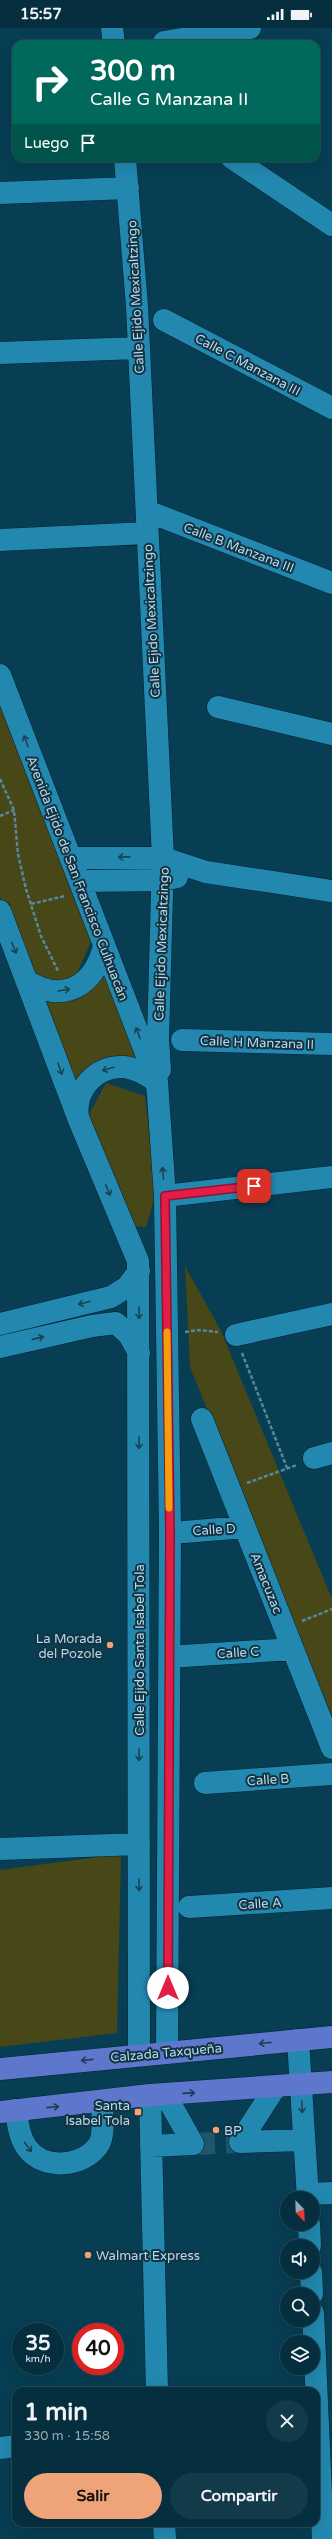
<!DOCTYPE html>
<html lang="es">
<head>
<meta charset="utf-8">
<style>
	body { margin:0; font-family:"Varela Round",sans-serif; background:#133a49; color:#f1f3f6; height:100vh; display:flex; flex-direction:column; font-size:15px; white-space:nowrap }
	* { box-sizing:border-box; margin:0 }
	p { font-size:13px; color:#97a8b0 }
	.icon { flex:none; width:22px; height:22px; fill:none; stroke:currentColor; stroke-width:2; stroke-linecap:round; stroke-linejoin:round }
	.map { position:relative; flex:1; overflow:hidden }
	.side { position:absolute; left:12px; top:2359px; width:308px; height:140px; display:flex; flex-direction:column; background:#052e3e; border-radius:12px; box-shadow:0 4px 16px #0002,0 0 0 1px #264a58 }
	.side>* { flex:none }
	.guide { position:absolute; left:12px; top:12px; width:308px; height:122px; border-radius:12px; box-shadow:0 4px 16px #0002,0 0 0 1px #264a58; background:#00695c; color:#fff; overflow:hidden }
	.needle { width:26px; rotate:157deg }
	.fabs { position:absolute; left:280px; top:2163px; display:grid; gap:8px }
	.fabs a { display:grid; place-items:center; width:40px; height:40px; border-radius:50%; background:#052e3e; box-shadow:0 4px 16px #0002,0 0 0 1px #264a58; font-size:20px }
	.speed { position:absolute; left:12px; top:2295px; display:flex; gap:8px; font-size:20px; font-weight:700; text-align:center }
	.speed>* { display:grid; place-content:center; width:52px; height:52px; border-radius:50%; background:#052e3e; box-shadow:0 4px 16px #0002,0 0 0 1px #264a58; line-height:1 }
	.speed small { font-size:10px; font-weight:400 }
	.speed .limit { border:6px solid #d22; background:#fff; color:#111 }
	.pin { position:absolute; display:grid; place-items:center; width:34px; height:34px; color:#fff; margin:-17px; border-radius:8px; box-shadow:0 2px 6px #0006 }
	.me { position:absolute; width:44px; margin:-22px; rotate:0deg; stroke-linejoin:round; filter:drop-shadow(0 0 3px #0008) }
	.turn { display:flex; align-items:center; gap:14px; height:84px; padding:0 12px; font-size:18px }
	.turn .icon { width:52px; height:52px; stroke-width:2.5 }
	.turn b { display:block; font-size:28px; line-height:34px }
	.then { display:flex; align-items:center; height:38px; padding:0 12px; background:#0003; gap:8px; font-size:15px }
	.round { display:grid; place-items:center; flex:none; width:42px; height:42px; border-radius:21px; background:#133a49 }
	.overview { display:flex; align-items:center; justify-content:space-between; height:68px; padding:0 12px }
	h1 { font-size:24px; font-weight:700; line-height:30px }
	.cta { display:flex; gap:8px; margin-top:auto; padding:8px 12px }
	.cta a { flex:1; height:46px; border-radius:24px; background:#efa378; color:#111; font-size:16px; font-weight:700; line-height:46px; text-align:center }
	.cta a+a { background:#133a49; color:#f1f3f6 }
	.status { display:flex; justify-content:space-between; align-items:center; height:28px; padding:0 20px; background:#052e3e; direction:ltr }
	.status svg { height:11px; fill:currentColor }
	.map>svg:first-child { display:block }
	.green { fill:#474718 }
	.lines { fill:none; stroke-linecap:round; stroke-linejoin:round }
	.minor-tunnel { stroke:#20566b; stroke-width:22; stroke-dasharray:22 11; stroke-linecap:butt }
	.minor-casing { stroke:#052330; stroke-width:23 }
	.major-casing { stroke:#052330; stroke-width:23 }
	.path { stroke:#57889d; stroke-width:2.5; stroke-dasharray:4 2; stroke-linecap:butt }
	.minor { stroke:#2388b0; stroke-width:22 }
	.major { stroke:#5d77cd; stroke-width:22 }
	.oneway { stroke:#184356 }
	.oneway2 { stroke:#203c55 }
	.route-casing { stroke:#92132f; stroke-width:10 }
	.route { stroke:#e11d48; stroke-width:7 }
	.slow { stroke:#f59e0b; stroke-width:7 }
	.poi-dot { fill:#efa378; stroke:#153240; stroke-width:1.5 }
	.labels { text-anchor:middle; stroke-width:4; stroke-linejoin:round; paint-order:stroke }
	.street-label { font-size:13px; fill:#b0dbf0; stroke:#153240 }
	.poi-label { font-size:13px; fill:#b0dbf0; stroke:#153240; text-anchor:end }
</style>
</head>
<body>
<div class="status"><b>15:57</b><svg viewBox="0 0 49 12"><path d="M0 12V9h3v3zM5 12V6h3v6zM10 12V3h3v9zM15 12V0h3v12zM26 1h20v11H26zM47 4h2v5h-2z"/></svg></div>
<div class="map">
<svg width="332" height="2511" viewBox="0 0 332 2511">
	<rect width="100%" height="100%" fill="#073e53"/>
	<path class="green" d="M0 649 97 900 75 950 80 961 99 915 148 1055 113 1043 79 1078 0 869Z
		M106 1055 145 1068 156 1165 146 1199 133 1198 86 1092Z
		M185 1238 221 1303 332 1571V1688L190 1339Z
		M121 1826 117 2005 0 2019V1842Z"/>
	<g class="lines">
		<path class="minor-tunnel" d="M193 2116 240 2114"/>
		<defs>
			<path id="minor" d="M112 0 114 16
				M164 14 250 0
				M125 130 137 278 163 830 158 1011 160 1042
				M232 130 332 197
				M0 165 128 160
				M164 292 332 380
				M0 325 138 320
				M147 483 332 555
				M0 512 147 505
				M0 647 157 1054 165 1168 170 1503 167 2024
				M218 679 332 706
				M71 830H163L206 844 332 863
				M80 853 163 852 177 849
				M0 883 79 1092 138 1233 139 2026
				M27 953C64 976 94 958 104 918
				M182 1012 332 1016
				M78 1089C74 1062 96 1037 124 1039 136 1040 147 1047 157 1054
				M165 1168 332 1149
				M0 1296 111 1269 127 1259 139 1243
				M236 1307 332 1286
				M0 1319 92 1298 116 1295 129 1307 139 1325
				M202 1391 332 1720
				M314 1430 332 1425
				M184 1504 245 1499
				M183 1628 293 1621
				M205 1755 332 1746
				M0 1821 139 1816
				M189 1879 332 1870
				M298 2012 308 2170
				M150 2067 157 2363
				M16 2082C18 2096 19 2109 27 2120 44 2143 85 2139 99 2116 105 2106 102 2085 102 2073
				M240 2114 276 2058
				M240 2114 304 2112
				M151 2118 193 2116 165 2066
				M308 2166 332 2165
				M309 2196 310 2218
				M311 2244 312 2266
				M313 2285 323 2511
				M0 2420 16 2418
				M164 2495 165 2511"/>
			<path id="major" d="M0 2041 332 2009
				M0 2084 150 2067 332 2054"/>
		</defs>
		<use href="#minor" class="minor-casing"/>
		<use href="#major" class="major-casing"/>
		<path class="path" d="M0 751 14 782 18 826 26 861 41 908 58 943
			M0 788 14 782
			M31 876 65 868
			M185 1304 198 1302 218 1304
			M242 1325 287 1440
			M247 1455 297 1437
			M302 1593 332 1581"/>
		<use href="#minor" class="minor"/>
		<use href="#major" class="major"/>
	</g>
	<defs><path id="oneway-shaft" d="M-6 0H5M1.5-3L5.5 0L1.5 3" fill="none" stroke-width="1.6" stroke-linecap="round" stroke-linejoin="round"/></defs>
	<g class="oneway">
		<use href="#oneway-shaft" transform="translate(26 713) rotate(-111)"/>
		<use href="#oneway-shaft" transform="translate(124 829) rotate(179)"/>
		<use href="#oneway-shaft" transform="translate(14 920) rotate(68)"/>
		<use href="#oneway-shaft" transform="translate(64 962) rotate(-10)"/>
		<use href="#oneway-shaft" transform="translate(138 1005) rotate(-111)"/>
		<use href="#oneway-shaft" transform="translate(60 1041) rotate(70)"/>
		<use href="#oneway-shaft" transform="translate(108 1041) rotate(163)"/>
		<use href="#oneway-shaft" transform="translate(163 1145) rotate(-94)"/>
		<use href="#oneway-shaft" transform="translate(108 1162) rotate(67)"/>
		<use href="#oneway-shaft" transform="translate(84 1275) rotate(166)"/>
		<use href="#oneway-shaft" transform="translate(139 1285) rotate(90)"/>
		<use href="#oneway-shaft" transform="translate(38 1310) rotate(-13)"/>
		<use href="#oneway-shaft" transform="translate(139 1415) rotate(90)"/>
		<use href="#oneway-shaft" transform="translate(139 1727) rotate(90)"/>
		<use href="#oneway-shaft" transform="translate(139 1857) rotate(90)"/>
		<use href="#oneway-shaft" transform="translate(302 2079) rotate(87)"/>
		<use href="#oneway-shaft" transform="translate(28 2119) rotate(53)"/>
	</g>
	<g class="oneway2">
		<use href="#oneway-shaft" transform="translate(265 2015) rotate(175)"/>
		<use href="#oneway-shaft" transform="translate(87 2032) rotate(174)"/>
		<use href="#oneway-shaft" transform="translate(189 2065) rotate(-4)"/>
		<use href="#oneway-shaft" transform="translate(53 2079) rotate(-6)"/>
	</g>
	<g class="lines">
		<defs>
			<path id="route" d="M168 1960 170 1504 165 1168 254 1158"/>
		</defs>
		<use href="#route" class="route-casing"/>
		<use href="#route" class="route"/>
		<path class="slow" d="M167 1304 169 1480"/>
	</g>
	<g class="poi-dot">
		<circle cx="110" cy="1617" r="4"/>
		<rect x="134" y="2080" width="8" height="8" rx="2"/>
		<circle cx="216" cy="2102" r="4"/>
		<circle cx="88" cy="2227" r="4"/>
	</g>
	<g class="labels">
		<g class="street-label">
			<text transform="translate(135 269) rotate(-93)" y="5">Calle Ejido Mexicaltzingo</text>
			<text transform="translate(248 336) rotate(28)" y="5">Calle C Manzana III</text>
			<text transform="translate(239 519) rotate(21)" y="5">Calle B Manzana III</text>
			<text transform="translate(151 593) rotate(-93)" y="5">Calle Ejido Mexicaltzingo</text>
			<text transform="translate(78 850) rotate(69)" y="5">Avenida Ejido de San Francisco Culhuacán</text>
			<text transform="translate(161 916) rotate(-88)" y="5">Calle Ejido Mexicaltzingo</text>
			<text transform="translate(257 1014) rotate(2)" y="5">Calle H Manzana II</text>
			<text transform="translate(214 1501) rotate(-4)" y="5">Calle D</text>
			<text transform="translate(267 1555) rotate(68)" y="5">Amacuzac</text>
			<text transform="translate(139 1622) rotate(-90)" y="5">Calle Ejido Santa Isabel Tola</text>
			<text transform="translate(238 1624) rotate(-4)" y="5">Calle C</text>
			<text transform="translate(268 1751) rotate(-4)" y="5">Calle B</text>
			<text transform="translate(260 1875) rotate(-4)" y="5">Calle A</text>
			<text transform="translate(166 2024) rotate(-5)" y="5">Calzada Taxqueña</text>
		</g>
		<g class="poi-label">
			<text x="102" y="1615">La Morada<tspan x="102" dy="15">del Pozole</tspan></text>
			<text x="130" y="2082">Santa<tspan x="130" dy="15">Isabel Tola</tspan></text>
			<text x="224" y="2107" text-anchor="start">BP</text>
			<text x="96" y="2232" text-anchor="start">Walmart Express</text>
		</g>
	</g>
</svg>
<div class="fabs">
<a><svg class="needle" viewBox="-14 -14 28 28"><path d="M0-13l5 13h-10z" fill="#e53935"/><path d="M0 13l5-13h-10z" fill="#97a8b0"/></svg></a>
<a><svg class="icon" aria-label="sound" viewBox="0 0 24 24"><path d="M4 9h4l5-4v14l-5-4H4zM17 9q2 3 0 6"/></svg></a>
<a><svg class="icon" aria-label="search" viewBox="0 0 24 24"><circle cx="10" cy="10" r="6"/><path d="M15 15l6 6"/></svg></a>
<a><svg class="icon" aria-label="layers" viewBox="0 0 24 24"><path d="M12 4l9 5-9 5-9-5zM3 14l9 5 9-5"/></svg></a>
</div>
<div class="speed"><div>35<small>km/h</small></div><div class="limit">40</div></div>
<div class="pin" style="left:254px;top:1158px;background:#d93025"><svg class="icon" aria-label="arrive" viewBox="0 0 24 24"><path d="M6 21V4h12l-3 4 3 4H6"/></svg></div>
<svg class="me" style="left:168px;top:1960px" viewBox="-20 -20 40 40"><circle r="19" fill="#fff"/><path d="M0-13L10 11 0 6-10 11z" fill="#e11d48"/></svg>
<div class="guide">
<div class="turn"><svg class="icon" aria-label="right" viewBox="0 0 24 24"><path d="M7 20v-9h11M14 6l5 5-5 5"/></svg><div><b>300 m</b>Calle G Manzana II</div></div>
<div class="then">Luego<svg class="icon" aria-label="arrive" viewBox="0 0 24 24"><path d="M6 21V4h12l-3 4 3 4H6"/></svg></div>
</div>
<section class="side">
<div class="overview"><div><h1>1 min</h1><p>330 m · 15:58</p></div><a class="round"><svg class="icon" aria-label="close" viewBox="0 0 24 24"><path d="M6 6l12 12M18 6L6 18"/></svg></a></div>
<div class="cta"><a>Salir</a><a>Compartir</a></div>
</section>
</div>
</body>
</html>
